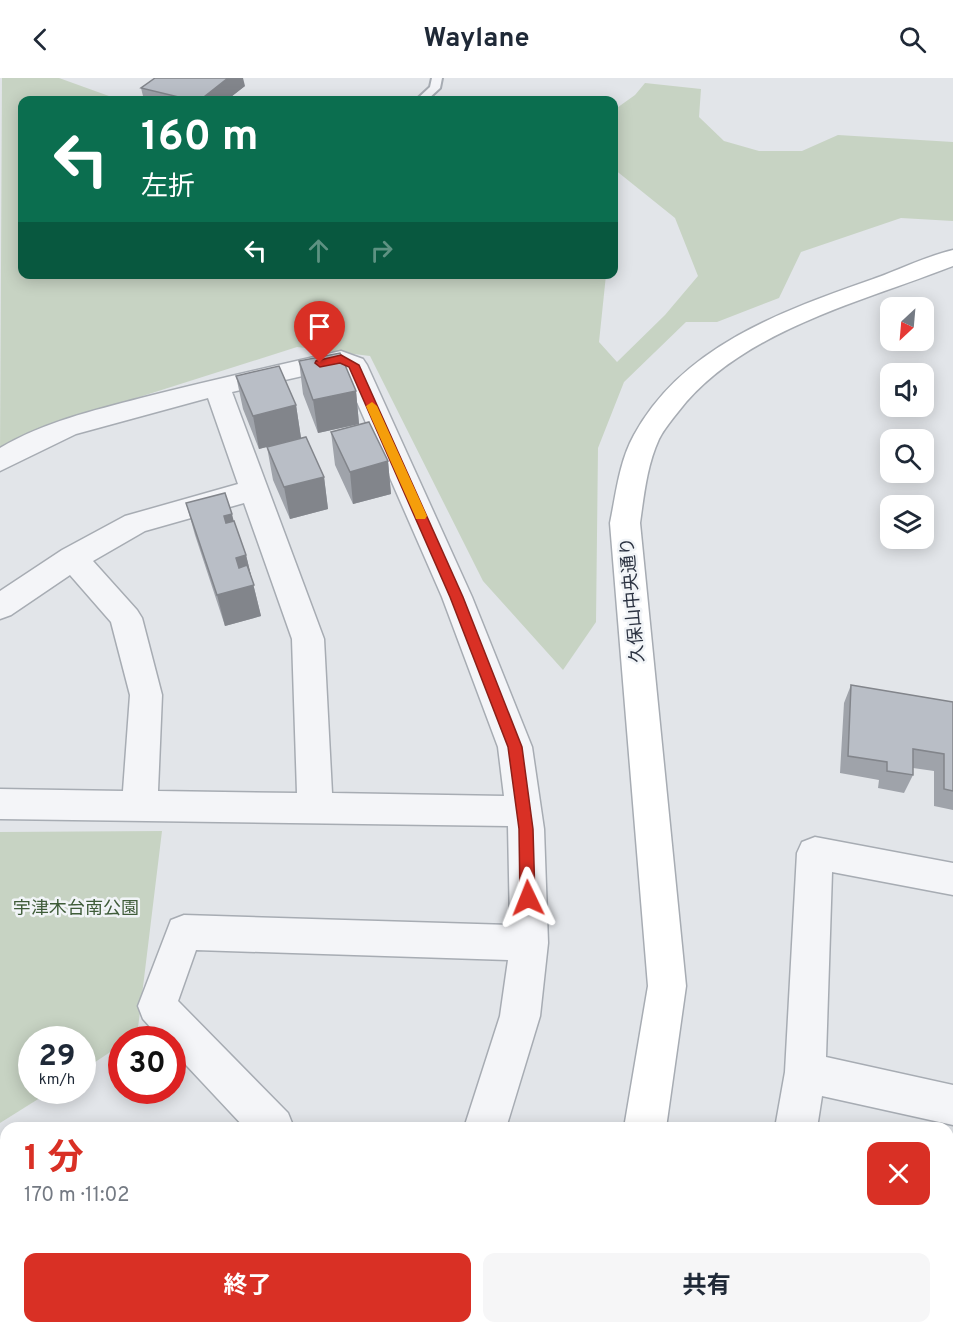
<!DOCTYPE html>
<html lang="ja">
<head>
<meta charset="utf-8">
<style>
	body { margin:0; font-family:Overpass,"Noto Sans JP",sans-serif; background:#f6f6f7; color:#1f2937; height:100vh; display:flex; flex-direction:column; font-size:22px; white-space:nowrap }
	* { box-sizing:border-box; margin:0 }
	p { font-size:20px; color:#747a83 }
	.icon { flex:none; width:33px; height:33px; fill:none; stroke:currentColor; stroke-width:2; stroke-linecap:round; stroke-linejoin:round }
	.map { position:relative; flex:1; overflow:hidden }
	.side { position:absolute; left:0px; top:1044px; width:954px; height:212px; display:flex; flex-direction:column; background:#fff; border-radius:18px 18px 0 0; box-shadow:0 3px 15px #0003 }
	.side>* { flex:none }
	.top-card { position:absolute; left:18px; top:18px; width:600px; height:183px; border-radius:12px; box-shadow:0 3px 15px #0003; background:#0b6e4f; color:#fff; overflow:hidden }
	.needle { width:39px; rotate:206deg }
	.buttons { position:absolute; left:880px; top:219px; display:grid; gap:12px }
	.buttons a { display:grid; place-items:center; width:54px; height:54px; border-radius:12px; background:#fff; box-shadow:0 3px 15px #0003; font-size:30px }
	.speed { position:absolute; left:18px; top:948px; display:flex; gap:12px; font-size:30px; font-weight:700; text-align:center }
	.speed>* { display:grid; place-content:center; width:78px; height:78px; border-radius:50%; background:#fff; box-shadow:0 3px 15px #0003; line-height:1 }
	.speed small { font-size:15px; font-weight:400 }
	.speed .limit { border:9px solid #d22; background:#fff; color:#111 }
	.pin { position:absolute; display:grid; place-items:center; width:51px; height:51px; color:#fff; margin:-62px -26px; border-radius:50% 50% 50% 0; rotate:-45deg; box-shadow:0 0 6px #0007 }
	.pin .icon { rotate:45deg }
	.me { position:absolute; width:66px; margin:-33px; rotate:358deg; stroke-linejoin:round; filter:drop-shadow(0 0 4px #0008) }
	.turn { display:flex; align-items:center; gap:21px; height:126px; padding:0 24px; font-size:27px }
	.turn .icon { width:78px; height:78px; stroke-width:2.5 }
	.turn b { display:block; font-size:42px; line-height:51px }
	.lanes { display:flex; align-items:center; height:57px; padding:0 24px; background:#0003; justify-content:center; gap:30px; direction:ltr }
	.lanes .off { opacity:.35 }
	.round { display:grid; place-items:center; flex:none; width:63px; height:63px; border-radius:12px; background:#f6f6f7 }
	.headline { display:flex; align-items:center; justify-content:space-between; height:102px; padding:0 24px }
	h1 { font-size:36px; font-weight:700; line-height:45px; color:#d93025 }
	.button { display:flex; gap:12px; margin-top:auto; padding:12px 24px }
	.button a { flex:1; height:69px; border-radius:12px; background:#d93025; color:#fff; font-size:24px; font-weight:700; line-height:69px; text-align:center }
	.button a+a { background:#f6f6f7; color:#1f2937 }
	header { display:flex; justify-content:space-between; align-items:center; height:78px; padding:0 24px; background:#fff; font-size:27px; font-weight:700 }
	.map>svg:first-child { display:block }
	.green { fill:#c7d3c3 }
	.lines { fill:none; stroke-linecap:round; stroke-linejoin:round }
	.lane-casing { stroke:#a7acb3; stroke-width:4 }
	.street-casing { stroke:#a7acb3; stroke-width:3 }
	.secondary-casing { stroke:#a7acb3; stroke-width:3 }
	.lane { fill:#f4f5f8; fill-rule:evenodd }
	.street { fill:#f4f5f8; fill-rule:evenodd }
	.secondary { fill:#fff; fill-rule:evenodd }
	.wall { fill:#9fa3aa }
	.shaded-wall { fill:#82858b }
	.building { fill:#b9bec6; stroke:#82858b; stroke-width:1.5 }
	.route { fill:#d93025; stroke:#8d1f18; stroke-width:1.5 }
	.slow { fill:#f59e0b }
	.labels { text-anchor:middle; stroke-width:5; stroke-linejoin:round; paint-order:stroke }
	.street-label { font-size:18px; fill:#2b3241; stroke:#f1f4f7 }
	.park-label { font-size:18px; fill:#3f5c39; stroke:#f1f4f7 }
</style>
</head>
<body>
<header><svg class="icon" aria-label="back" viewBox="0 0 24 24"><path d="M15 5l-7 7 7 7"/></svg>Waylane<svg class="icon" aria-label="search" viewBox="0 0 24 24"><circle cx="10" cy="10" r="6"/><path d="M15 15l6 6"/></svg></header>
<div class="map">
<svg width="953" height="1255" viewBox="0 0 953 1255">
	<rect width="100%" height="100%" fill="#e2e5e9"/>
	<path class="green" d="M2 0H59L120 22H22V196L606 197 599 264 617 284 665 237 698 198 675 140 614 91V32L635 17 645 5 701 11 699 39 724 63 759 73H802L838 57 953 64V143L901 140 801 174 779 220 717 244H686L624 304 598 370 596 544 563 592 483 503 370 278 297 269 45 349 0 376Z
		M162 753 137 958 131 961 122 962 121 967 83 992 82 962H32V1012L51 1013 0 1045V754Z"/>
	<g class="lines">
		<defs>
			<path id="lane" d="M432 0H442L440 10 427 22H416L430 9Z"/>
			<path id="street" d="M341 273 363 281 367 287 472 519 532 669 544 751 548 865 540 938 506 1050H464L500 938 508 882 196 872 178 923 288 1035 294 1050H245L172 972V962H162L143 941 138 928 171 842 184 837 510 847 508 748 0 741V711L123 713 130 617 111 544 70 497 11 537 0 541V513L62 472 125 438 238 406 208 320 76 356 0 393V370C44 344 92 333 141 320 208 303 274 288 341 273ZM338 290 343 292 442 519 498 669 504 718 332 715 324 561 232 314ZM244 425 292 561 297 715 158 713 162 617 142 540 137 532 93 483 145 453Z
				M815 759 953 785V817L832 794 826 979 953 1007V1047L822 1018 817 1050H775L785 994 797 775 802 764Z
				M0 1153 6 1156V1205L0 1202Z
				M32 1250H80L83 1255H34Z
				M355 1250H401L399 1255H352Z
				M736 1250H782L780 1255H734Z
				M805 1250H870L873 1255H807Z"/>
			<path id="secondary" d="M953 172V188C861 224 740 253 678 334 671 343 664 351 659 361 647 387 644 417 640 445L686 908 666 1050H624L648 908 610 445C616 416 619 384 634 357 683 267 785 232 876 200 901 191 927 178 953 172Z
				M548 1250H594L592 1255H545Z"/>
		</defs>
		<use href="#lane" class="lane-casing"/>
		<use href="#street" class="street-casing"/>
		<use href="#secondary" class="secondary-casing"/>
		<use href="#lane" class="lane"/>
		<use href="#street" class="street"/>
		<use href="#secondary" class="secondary"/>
	</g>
	<path class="wall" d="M245 8 227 22H144L141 10Z
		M299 283 356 313 359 346 318 355 303 316Z
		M236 298 296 327 301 360 259 371 243 331Z
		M331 354 388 383 391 416 353 426 335 387Z
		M267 369 324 399 328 431 290 441 273 402Z
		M186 425 235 446 246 477 261 538 225 548 195 457Z
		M851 607 953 624V732L934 728V693L913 690V697L904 715 878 710 879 702 840 695 844 625Z"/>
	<path class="shaded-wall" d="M228 0H243L245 8 227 22H200Z
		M356 313 359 346 318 355 313 322Z
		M296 327 301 360 259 371 253 338Z
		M388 383 391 416 353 426 350 394Z
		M324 399 328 431 290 441 284 409Z
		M232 436 240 468 231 470 224 438Z
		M246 477 261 538 225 548 217 517 236 480Z"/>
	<path class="building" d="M155 0H228L200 22H191L141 10Z
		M340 275 356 313 313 322 299 283Z
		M279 288 296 327 253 338 236 298Z
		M369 344 388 383 350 394 331 354Z
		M306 359 324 399 284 409 267 369Z
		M225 415 232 436 224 438 226 445 234 443 246 477 236 480 239 490 247 487 254 507 217 517 186 425Z
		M851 607 953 624V713L944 711V676L913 671V697L887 693V684L848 678Z"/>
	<path class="route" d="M341 277 359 287 463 519 522 669 533 751 535 820 533 825 528 827 522 825 520 820 519 751 508 669 450 519 349 289 340 285 320 289 315 285 316 283Z"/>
	<path class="slow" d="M372 324 377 328 427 438 425 441H416L415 438 366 328Z"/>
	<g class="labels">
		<g class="street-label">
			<text transform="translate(632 522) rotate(-95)" y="6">久保山中央通り</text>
		</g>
		<g class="park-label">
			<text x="76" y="836">宇津木台南公園</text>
		</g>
	</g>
</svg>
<div class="buttons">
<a><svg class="needle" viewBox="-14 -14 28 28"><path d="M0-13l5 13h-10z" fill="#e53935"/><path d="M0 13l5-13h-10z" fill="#747a83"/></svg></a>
<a><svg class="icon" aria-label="sound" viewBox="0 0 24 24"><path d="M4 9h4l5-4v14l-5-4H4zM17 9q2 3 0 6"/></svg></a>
<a><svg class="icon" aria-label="search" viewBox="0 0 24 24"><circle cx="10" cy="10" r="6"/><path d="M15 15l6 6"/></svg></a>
<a><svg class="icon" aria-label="layers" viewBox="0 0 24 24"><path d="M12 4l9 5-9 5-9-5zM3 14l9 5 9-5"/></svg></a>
</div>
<div class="speed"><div>29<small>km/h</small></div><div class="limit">30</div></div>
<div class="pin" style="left:320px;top:285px;background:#d93025"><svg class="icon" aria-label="arrive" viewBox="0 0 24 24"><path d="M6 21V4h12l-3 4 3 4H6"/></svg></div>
<svg class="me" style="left:528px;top:820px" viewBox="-20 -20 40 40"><path d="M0-17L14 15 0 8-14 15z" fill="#d93025" stroke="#fff" stroke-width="4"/></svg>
<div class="top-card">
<div class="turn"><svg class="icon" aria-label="left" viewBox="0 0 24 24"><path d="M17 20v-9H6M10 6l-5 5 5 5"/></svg><div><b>160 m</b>左折</div></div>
<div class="lanes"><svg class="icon" aria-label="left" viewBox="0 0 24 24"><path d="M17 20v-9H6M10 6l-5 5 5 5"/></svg><svg class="icon off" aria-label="ahead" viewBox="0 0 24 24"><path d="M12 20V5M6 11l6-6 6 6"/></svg><svg class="icon off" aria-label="right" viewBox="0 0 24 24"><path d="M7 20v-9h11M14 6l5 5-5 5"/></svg></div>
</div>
<section class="side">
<div class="headline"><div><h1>1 分</h1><p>170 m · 11:02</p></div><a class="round" style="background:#d93025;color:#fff"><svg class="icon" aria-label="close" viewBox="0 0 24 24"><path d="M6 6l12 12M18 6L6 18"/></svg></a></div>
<div class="button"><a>終了</a><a>共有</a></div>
</section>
</div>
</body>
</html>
